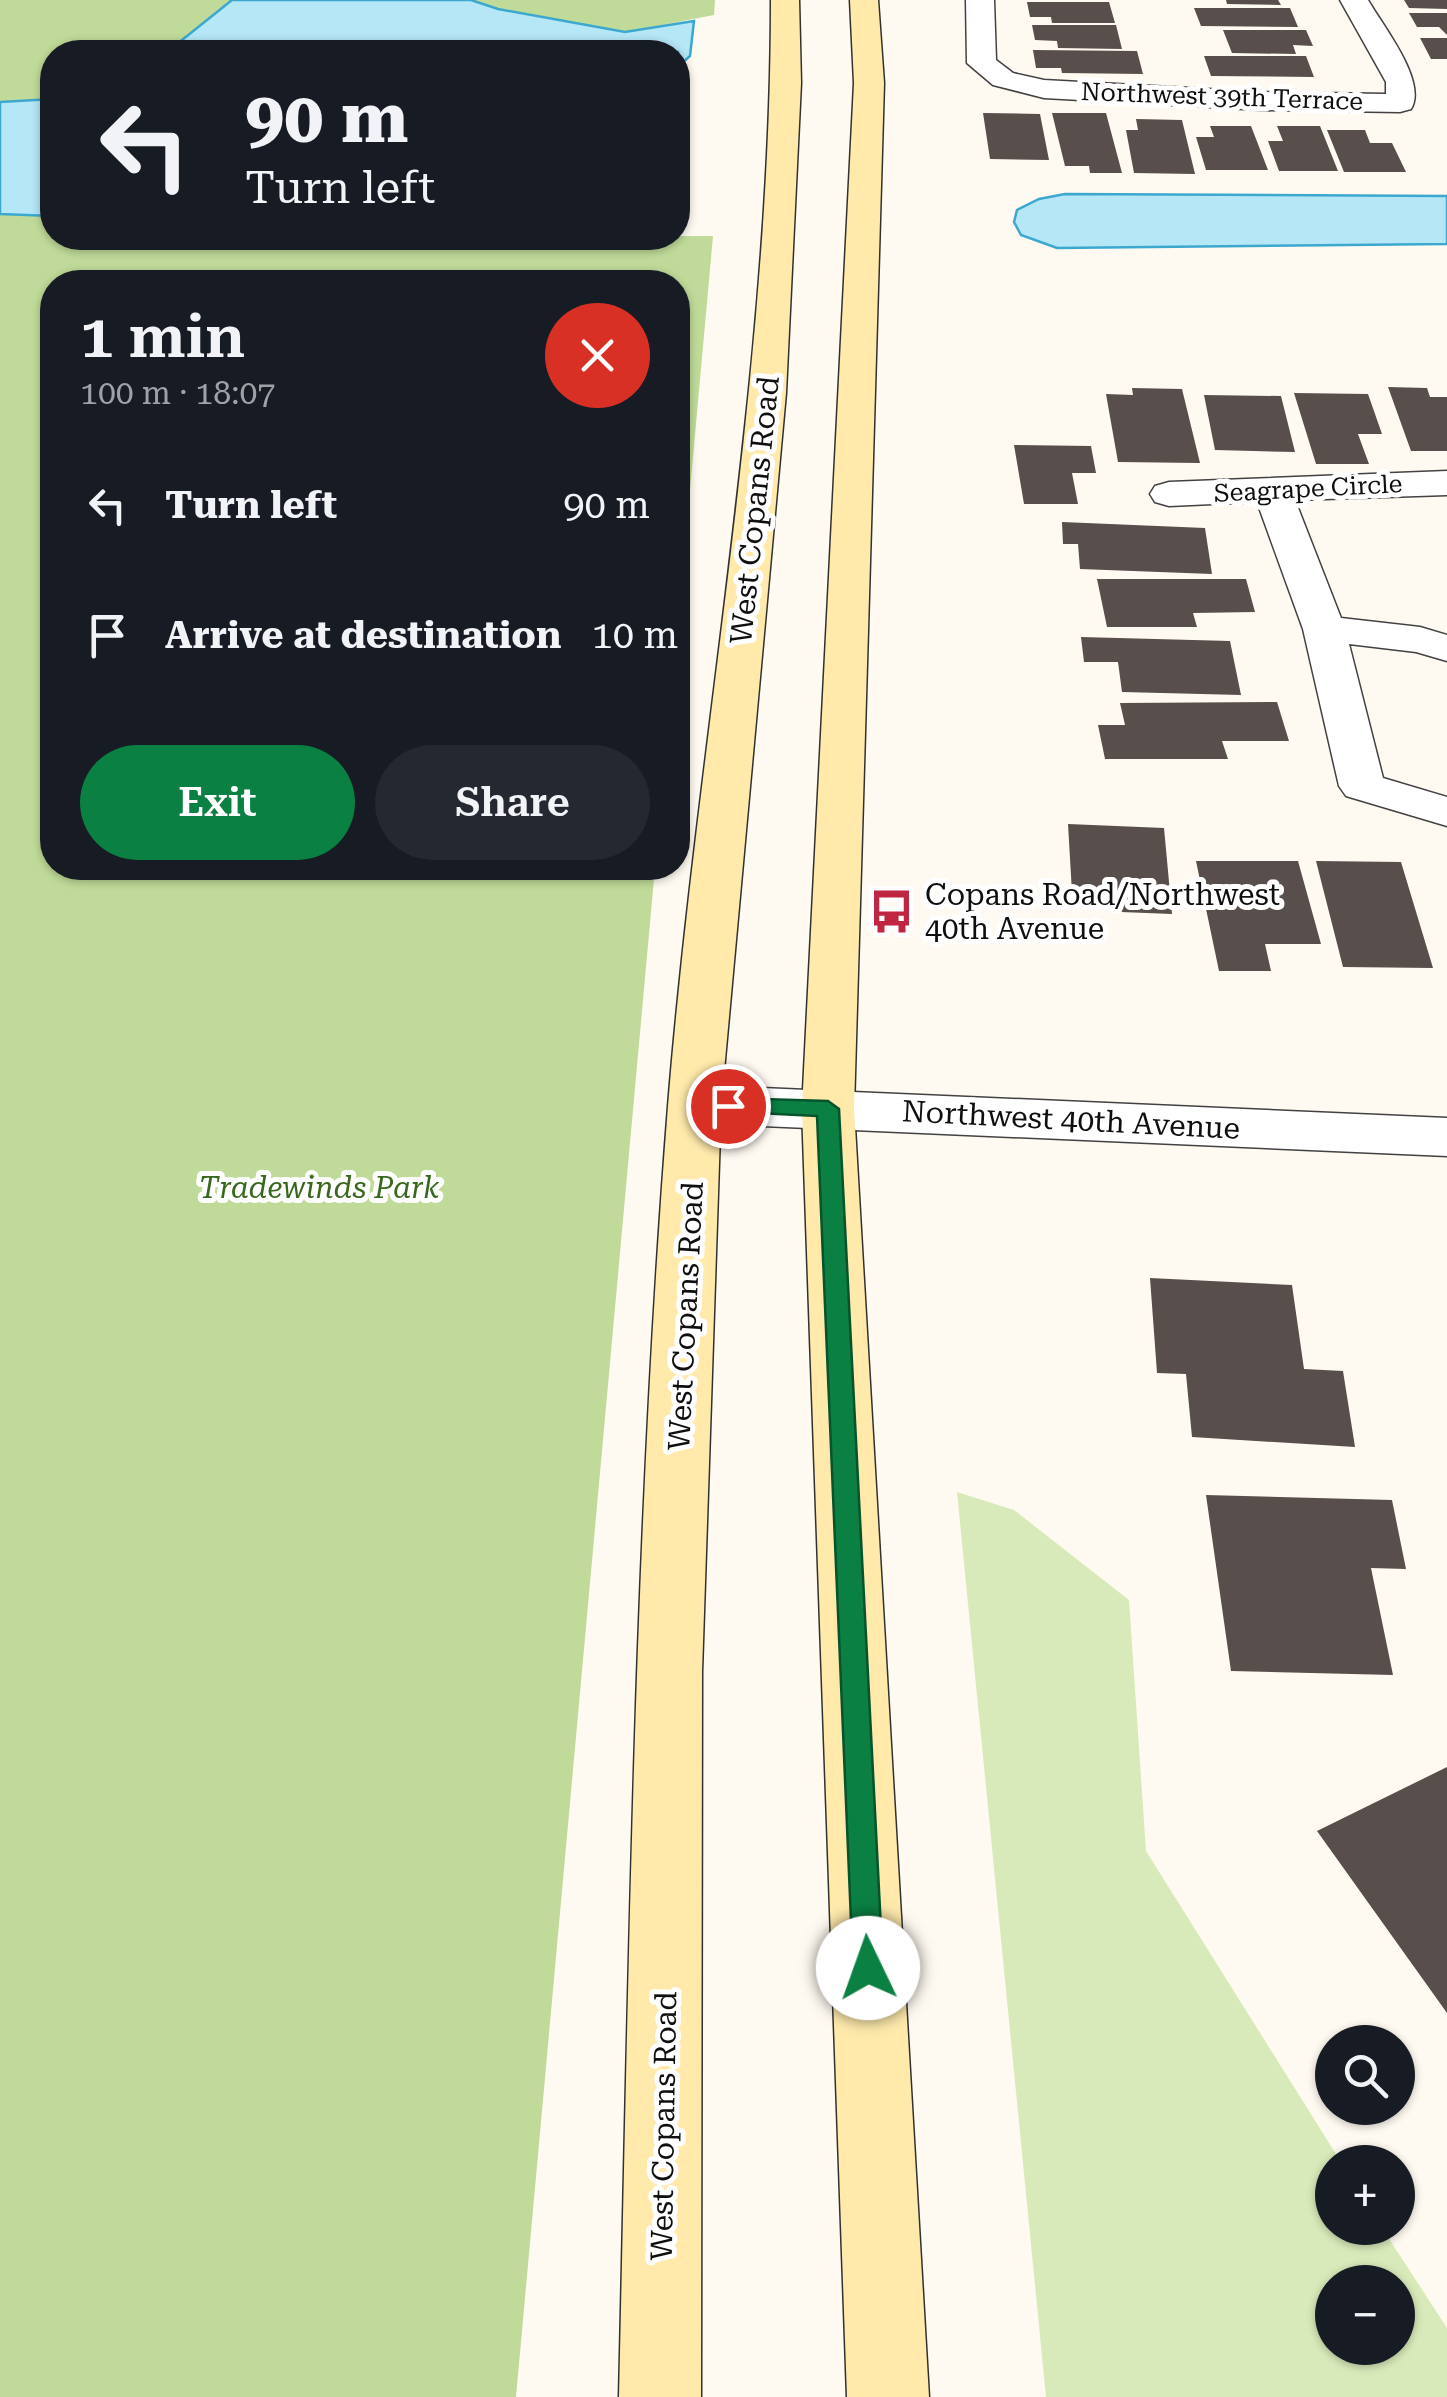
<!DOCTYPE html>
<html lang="en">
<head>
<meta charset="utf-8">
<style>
	body { margin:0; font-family:"Roboto Serif",serif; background:#242831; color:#f1f3f6; height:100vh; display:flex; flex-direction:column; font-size:38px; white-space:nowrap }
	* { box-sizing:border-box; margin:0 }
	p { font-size:32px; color:#9ea1a6 }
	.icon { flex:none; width:55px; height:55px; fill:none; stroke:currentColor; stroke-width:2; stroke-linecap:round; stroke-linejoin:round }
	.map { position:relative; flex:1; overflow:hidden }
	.sheet { position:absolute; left:40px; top:270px; width:650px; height:610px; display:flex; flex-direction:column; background:#171b24; border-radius:40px; box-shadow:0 2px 8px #0004 }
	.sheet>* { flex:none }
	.banner { position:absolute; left:40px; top:40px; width:650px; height:210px; border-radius:40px; box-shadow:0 2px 8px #0004; background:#171b24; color:#f1f3f6; overflow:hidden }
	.buttons { position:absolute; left:1315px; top:2025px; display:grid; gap:20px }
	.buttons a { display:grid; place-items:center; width:100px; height:100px; border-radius:50%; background:#171b24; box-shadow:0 2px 8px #0004; font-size:50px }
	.pin { position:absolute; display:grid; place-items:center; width:85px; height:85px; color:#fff; margin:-42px; border:5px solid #fff; border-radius:50%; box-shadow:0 2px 10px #0007 }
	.me { position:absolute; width:110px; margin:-55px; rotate:357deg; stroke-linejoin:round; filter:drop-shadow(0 0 8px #0008) }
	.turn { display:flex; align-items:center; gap:35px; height:210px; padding:0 40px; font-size:45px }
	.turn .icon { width:130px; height:130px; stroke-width:2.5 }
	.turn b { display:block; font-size:70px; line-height:85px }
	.round { display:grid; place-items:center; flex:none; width:105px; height:105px; border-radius:52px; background:#242831 }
	.overview { display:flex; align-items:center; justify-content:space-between; height:170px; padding:0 40px }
	h1 { font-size:60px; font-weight:600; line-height:75px }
	.primary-button { display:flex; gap:20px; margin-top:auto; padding:20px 40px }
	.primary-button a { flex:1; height:115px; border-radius:60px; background:#0b8043; color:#fff; font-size:40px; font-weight:600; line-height:115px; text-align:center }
	.primary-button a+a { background:#242831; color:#f1f3f6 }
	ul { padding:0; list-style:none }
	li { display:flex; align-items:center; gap:30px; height:130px; padding:0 40px }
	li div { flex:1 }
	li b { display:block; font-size:38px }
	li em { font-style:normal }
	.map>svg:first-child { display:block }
	.green { fill:#d9eaba; fill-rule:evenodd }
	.forest { fill:#c0db99 }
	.water { fill:#b5e7f7; stroke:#3ca8ce; stroke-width:2.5 }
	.building { fill:#584e4b }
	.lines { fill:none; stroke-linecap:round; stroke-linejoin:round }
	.minor-casing { stroke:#424242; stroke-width:3 }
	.secondary-casing { stroke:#313131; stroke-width:3 }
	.minor { fill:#fff; fill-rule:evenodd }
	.secondary { fill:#ffeaac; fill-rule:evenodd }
	.route { fill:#0b8043; stroke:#07532c; stroke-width:2.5 }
	.labels { text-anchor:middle; stroke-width:10; stroke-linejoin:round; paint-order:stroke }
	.far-street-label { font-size:25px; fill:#0f0f0f; stroke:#fff }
	.street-label { font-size:30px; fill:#0f0f0f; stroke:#fff }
	.poi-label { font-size:30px; fill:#0f0f0f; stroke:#fff; text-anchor:start }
	.park-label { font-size:30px; font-style:italic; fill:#38681e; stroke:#fff }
</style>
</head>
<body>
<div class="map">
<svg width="1447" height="2397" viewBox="0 0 1447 2397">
	<rect width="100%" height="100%" fill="#fffaf1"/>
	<path class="green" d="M957 1492 1014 1510 1129 1600 1146 1851 1341 2162H1332V2228H1382L1447 2328V2397H1046ZM1332 2282H1398V2348H1332Z"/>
	<path class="forest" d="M0 0H232L167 52H52V99L0 102Z
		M471 0H715L714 15 626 32 498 9Z
		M0 209 52 211V238L713 236 678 623V282H52V868H655L516 2397H0Z"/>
	<path class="water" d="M232 0H471L498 9 625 32 694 21 690 56 678 67V52H167Z
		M52 99V216L0 214V102Z
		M1065 194 1447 196V244L1057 248 1021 235 1014 222 1017 210 1039 199Z"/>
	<path class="building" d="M1226 0H1278L1281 5 1227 4Z
		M1404 0H1447V9L1409 8Z
		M1027 2H1109L1115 23H1052L1051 17H1030Z
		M1194 8H1290L1298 27 1201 26Z
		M1409 13H1447V35L1439 27H1417Z
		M1032 25H1116L1122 49 1058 48 1057 41 1035 40Z
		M1223 30H1306L1313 46 1293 45 1296 54 1232 53Z
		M1420 38H1447V59H1431Z
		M1033 50 1137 51 1143 74 1062 73 1061 68H1036Z
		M1204 56H1306L1314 77 1211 76Z
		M983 113 1040 114 1049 160 990 159Z
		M1052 113H1106L1122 173H1090L1089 166H1065Z
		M1136 119 1182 120 1195 174 1134 173 1126 130H1138Z
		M1210 126H1251L1268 170H1206L1196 137H1214Z
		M1277 126H1320L1338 171H1279L1268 141H1283Z
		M1327 130H1365L1370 143H1392L1406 172H1344Z
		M1388 387 1427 388 1430 397H1447V451H1411Z
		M1132 388 1182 389 1200 463 1118 462 1106 394 1133 395Z
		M1294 393 1368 394 1382 434H1358L1369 464H1316Z
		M1204 395 1281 396 1295 452 1215 450Z
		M1014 445 1091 446 1096 473H1072L1078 504H1024Z
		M1062 522 1205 528 1212 574 1080 569 1078 544H1063Z
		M1097 579H1246L1255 612 1193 613 1197 627H1107Z
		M1081 637 1230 641 1241 695 1122 692 1118 662H1084Z
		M1277 702 1289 741H1222L1228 759H1105L1098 725H1125L1120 703Z
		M1068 824 1164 828 1172 914 1121 912 1120 895 1072 893Z
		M1196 861H1298L1321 944H1265L1271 971H1219Z
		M1316 861 1401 862 1433 968 1343 967Z
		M1150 1278 1292 1285 1304 1369 1343 1371 1355 1447 1192 1437 1186 1374 1157 1373Z
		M1206 1495 1392 1500 1406 1569 1371 1568 1393 1675 1231 1671Z
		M1447 1767V2013L1317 1831Z"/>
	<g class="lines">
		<defs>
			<path id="minor" d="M966 0H994L996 60 1013 73 1044 80 1262 92 1386 94V82L1340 0H1368C1383 26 1428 82 1411 109L1400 112 1262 110 1044 98 993 85 967 63Z
				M1447 471V495L1295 500 1341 618 1420 627 1447 635V661L1416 652 1349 644 1383 778 1447 797V826L1346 796 1339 786 1303 629 1257 502 1169 506 1155 502 1150 494 1155 486 1169 482Z
				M695 1085 1447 1118V1156L695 1123 676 1117 669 1104 676 1091Z"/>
			<path id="secondary" d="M771 0H799L801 83 786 393 721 1104 702 1672 701 2397H619C629 1967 634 1535 668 1106 698 737 771 371 771 0Z
				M850 0H878L884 83 854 1109 929 2397H847L802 1109 854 83Z"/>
		</defs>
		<use href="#minor" class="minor-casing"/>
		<use href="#secondary" class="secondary-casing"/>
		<use href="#minor" class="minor"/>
		<use href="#secondary" class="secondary"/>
	</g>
	<path class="route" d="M728 1098 828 1101 839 1109 883 1968 879 1978 868 1982 858 1978 853 1968 817 1116 721 1111 717 1106 721 1100Z"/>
	<defs>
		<symbol id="bus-bare" viewBox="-9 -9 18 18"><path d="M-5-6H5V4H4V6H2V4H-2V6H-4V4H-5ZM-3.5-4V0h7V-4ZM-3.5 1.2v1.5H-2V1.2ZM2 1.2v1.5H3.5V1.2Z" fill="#c02542" stroke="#fff" stroke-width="2.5" paint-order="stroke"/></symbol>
	</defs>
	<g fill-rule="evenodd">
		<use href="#bus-bare" x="860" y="880" width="63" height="63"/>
	</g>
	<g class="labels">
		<g class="far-street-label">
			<text transform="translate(1222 96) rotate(2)" y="9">Northwest 39th Terrace</text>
			<text transform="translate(1308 488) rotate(-3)" y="9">Seagrape Circle</text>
		</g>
		<g class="street-label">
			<text transform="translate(755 510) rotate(-84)" y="10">West Copans Road</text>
			<text transform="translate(1071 1120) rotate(3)" y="10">Northwest 40th Avenue</text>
			<text transform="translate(686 1316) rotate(-87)" y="10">West Copans Road</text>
			<text transform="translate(664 2126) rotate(-89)" y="10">West Copans Road</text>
		</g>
		<g class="poi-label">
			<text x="925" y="905">Copans Road/Northwest<tspan x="925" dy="34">40th Avenue</tspan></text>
		</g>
		<g class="park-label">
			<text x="319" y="1198">Tradewinds Park</text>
		</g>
	</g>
</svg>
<div class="buttons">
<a><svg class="icon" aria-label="search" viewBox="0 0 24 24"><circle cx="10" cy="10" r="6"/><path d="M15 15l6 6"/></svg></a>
<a>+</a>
<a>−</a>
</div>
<div class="pin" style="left:728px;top:1106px;background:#d93025"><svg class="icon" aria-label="arrive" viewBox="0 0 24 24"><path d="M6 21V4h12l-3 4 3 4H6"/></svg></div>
<svg class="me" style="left:868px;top:1968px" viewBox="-20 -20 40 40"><circle r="19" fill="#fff"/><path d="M0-13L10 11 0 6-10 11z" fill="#0b8043"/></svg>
<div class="banner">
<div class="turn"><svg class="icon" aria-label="left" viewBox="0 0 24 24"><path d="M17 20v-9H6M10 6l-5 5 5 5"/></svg><div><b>90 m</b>Turn left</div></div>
</div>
<section class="sheet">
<div class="overview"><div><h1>1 min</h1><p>100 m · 18:07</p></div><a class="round" style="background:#d93025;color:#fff"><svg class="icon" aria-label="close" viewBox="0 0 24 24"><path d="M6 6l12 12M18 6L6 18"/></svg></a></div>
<ul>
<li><svg class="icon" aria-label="left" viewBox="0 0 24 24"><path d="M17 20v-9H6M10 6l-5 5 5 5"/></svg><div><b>Turn left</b></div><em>90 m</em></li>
<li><svg class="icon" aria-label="arrive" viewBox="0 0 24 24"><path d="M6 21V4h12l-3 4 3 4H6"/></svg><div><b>Arrive at destination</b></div><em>10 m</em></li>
</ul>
<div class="primary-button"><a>Exit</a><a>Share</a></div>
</section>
</div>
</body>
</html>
